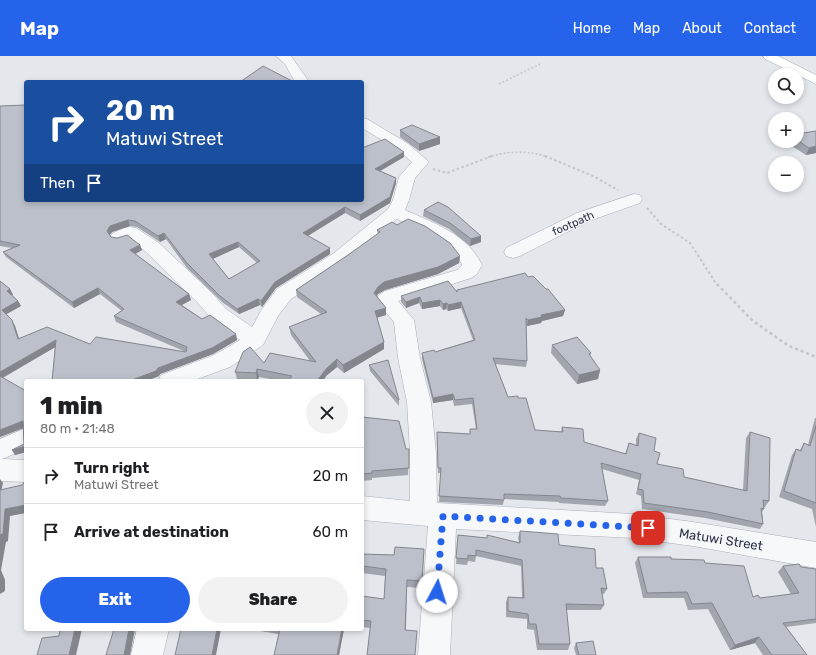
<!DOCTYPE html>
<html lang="en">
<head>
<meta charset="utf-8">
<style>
	body { margin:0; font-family:Rubik,sans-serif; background:#f2f2f2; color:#202124; height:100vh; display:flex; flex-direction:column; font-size:15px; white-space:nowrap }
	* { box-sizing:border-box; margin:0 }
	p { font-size:13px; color:#757577 }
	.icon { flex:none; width:22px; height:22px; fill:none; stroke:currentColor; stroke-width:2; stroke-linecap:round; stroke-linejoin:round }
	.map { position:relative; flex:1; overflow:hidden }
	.panel { position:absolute; left:24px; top:323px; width:340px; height:252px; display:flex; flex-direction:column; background:#fff; border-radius:4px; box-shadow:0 2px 6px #0003 }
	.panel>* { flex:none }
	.guide { position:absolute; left:24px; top:24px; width:340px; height:122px; border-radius:4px; box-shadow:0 2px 6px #0003; background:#1a4fa0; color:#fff; overflow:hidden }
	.buttons { position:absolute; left:768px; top:12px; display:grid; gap:8px }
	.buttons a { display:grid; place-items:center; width:36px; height:36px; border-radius:50%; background:#fff; box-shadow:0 2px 6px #0003; font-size:20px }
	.pin { position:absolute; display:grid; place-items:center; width:34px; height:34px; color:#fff; margin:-17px; border-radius:8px; box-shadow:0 2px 6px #0006 }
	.me { position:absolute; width:44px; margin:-22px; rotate:5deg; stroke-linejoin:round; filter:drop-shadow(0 0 3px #0008) }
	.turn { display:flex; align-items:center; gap:14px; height:84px; padding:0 16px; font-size:18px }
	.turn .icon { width:52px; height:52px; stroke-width:2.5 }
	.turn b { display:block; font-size:28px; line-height:34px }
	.then { display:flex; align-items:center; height:38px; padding:0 16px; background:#0003; gap:8px; font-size:15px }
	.round { display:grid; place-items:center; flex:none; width:42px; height:42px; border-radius:21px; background:#f2f2f2 }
	.headline { display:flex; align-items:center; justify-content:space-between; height:68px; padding:0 16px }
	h1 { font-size:24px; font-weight:800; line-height:30px }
	.cta { display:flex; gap:8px; margin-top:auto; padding:8px 16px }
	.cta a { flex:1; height:46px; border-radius:24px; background:#2563eb; color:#fff; font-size:16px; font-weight:800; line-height:46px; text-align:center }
	.cta a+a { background:#f2f2f2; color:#202124 }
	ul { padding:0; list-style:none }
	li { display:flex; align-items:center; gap:12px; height:56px; padding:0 16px; border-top:1px solid #e0e0e0 }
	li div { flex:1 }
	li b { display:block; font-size:15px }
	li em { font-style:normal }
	header { display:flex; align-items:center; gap:24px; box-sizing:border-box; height:56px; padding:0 20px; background:#2563eb; color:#fff }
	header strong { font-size:19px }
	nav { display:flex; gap:22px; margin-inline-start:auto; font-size:14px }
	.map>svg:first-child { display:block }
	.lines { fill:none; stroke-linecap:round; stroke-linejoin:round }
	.minor-casing { stroke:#a9aeb7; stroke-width:1 }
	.major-casing { stroke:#a3abb8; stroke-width:1 }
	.path-far2 { stroke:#c2c5cb; stroke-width:1.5; stroke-dasharray:2 2; stroke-linecap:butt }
	.path-far1 { stroke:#c2c5cb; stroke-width:2; stroke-dasharray:2.5 2.5; stroke-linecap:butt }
	.path { stroke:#c2c5cb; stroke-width:2.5; stroke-dasharray:3 3; stroke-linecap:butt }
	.minor { fill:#f7f8fa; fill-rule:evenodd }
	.major { fill:#fff; fill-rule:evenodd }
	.wall { fill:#a1a5ae; fill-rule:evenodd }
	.shaded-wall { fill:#83868d }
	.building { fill:#bbc0ca; stroke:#83868d; fill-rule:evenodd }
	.route { stroke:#2563eb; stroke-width:7; stroke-dasharray:0 12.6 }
	.labels { text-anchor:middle; stroke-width:3; stroke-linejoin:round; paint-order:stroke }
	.street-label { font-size:11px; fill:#2b3445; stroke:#f4f6f9 }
	.near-street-label { font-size:13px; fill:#2b3445; stroke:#f4f6f9 }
</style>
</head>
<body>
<header>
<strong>Map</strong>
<nav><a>Home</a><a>Map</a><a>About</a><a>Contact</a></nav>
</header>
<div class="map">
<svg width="816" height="599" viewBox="0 0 816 599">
	<rect width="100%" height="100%" fill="#e4e7ec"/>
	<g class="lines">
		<defs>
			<path id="minor" d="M276 0H291L309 26H295L285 8Z
				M362 62 367 63 407 87 429 106 415 122 409 144 405 154C434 167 467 178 482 209L477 218 471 222 398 245 414 264 420 302 431 346 436 397 437 447 633 458 693 466 816 486V512L693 490 633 482 456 473 450 599H418L428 470 362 464V440L410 445V397L407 346 398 302 394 266 376 244 379 239 385 235 457 214 462 209C452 184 420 174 397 163L348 205 291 243 278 260 263 289 230 311 192 325H158L161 319 214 299 240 284 212 263 197 246 145 195 129 183 119 186 113 185 110 181 113 177 124 172 130 171 136 172 159 187 211 236 226 253 252 271 262 253 277 233 334 197 388 153 393 144 399 121 412 106 397 93 362 72Z
				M634 138 640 139 642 143 640 147 589 165 520 200 513 202 506 200 504 196 506 192 577 157Z
				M26 372V393L2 403 26 404V426L0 425V383Z
				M137 573H169L163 599H131Z"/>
			<path id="major" d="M763 0H778L816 19V28L765 3Z"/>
		</defs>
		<use href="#minor" class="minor-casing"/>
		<use href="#major" class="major-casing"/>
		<path class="path-far2" d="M499 28 540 8
			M488 101C508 95 529 94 547 101"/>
		<path class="path-far1" d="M545 100 593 120 618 134
			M433 113 447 117 492 100
			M647 152 661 168 690 187 717 229"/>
		<path class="path" d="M717 228 753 265 789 290 816 301"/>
		<use href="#minor" class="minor"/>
		<use href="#major" class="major"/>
	</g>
	<path class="wall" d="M0 50 362 144V92L404 101 380 115 396 122V127L390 147 360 165 345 157 308 180 330 198 276 232 262 251 260 249 239 258 222 246 187 212 166 183 160 186 137 171 130 170 112 176 110 179 111 181 140 189 142 194 135 198 189 238 191 244 182 249 202 263 237 284 213 298 160 318 159 320 146 325H52L55 291 3 322 26 335V396L15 399 12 394 24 388 23 372 0 381V225L10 233 13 239H12L18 245 21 250 6 258 12 264 15 270 19 283 90 288 186 296 116 266 114 260 122 255 100 238 74 252 6 201 3 196 12 192 0 190ZM239 191 257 207 229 223 213 203Z
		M400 74 440 81V88L419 95 400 81Z
		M797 78 816 97 806 99 787 87 788 85H797Z
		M438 146 481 186 470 190 449 173 423 160 424 154Z
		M377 174 460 200 459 207 438 218 385 234 378 238 377 240 386 252V259L377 262 384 286V293L344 317 337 311 326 320 323 325H281L259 321 257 325 237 323 235 316 264 307 310 305 291 279 289 271 321 258 297 241 296 234 348 199 378 178Z
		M528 221 565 254 563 260 542 265 541 267 527 270 526 269 527 305 526 311 495 308 508 341 518 342 535 374 561 376 562 371 584 386 625 398 629 387 636 390V383L639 377 654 395 657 408 684 421 743 434 746 382 750 376 769 445 765 451H764V453L762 456 763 468 760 473 705 462 642 453 641 440 636 438 639 424 602 413 608 445 605 450 559 447V446L504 443 503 449 439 446 441 417H438L437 376 470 378 476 373 472 348 454 350 453 344 433 347 422 303V297L435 296 473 284 461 252 448 255 446 253 443 254 440 250 422 253 419 247 406 252 401 246V240L456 235 457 234Z
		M552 289 591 297 590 300 600 314 598 323 577 328 551 297Z
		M369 309 399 344V350L370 315Z
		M362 361 406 393H409L408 419 372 422V424L362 425Z
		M815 362H816V471L812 453 779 441 792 399 796 393 800 394 804 387 808 389Z
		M520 475 559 489 596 512 607 533 604 538H602L604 549 601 554H566L570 588 568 594H537L534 574 527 573V563L506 561V546L508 541 522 542 521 510 476 500 475 506 468 505 467 509 456 508 458 479 519 486 518 482Z
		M424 493 422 532 407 531 406 574 417 575V581L370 572 362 571V540L384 543 385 520 362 517V498L394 499Z
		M638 501 705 507 753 541 760 542 791 538 778 516 783 510 801 511 816 514V567L786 571 807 599H763L755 587 730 594 708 553 688 554 684 542H643L635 507Z
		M259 573H344L339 599 278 578 260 575Z
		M576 587 596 599H576L574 592Z"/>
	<path class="shaded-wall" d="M440 81V88L419 95V88Z
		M816 90V97L806 99 809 92Z
		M404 96V101L375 118V113Z
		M396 122V127L390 147 360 165V159Z
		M345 151V157L304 182 303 177Z
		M128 164 130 170 112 176 109 180 107 175 110 170Z
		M164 177 166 183 160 186 158 180Z
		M481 180V186L470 190 471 183Z
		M238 186 239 191 210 204 209 198Z
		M140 189 142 194 132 200 130 194Z
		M330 192V198L276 232 262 251 261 245 275 226Z
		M460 200 459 207 438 218 385 234 378 238 374 244V237L378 231 384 226Z
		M98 232 100 238 74 252 72 246Z
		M10 233 13 239 10 240 7 235Z
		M189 238 191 244 178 251 176 246Z
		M420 241 419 247 406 252V246Z
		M258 243 260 249 239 258 237 253Z
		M440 244V250L422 253V247Z
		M18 245 21 250 5 259 2 254Z
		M461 246V252L448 255V249Z
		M447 247 446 253 443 254V248Z
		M386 252V259L375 262V255Z
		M565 254 563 260 542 265 541 267 527 270 528 264 541 259Z
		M12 264 15 270 21 289 18 283Z
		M236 278 237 284 213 298 160 318 159 320 146 325H129Z
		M56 284 59 289 0 323V316Z
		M384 286V293L344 317 343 309Z
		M337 303V311L326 320 323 325H317L326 313Z
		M257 313 259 321 257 325 256 317Z
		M600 314 598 323 577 328 579 319Z
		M453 338V344L433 347V342Z
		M23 365 26 371 0 381V374Z
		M26 390V396L15 399 12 394Z
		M0 423 3 427 0 440Z
		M26 449V457L10 460 8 485 6 486 1 514 5 524V535L0 538V479L5 453Z
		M75 573H82L76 599H69Z
		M129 573H135L130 599H124Z
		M217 573H221L216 599H212Z
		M342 573H344L339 599H337Z
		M759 581 755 587 730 594 735 589Z"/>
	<path class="building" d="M263 10 294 26H240Z
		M26 49V144H362V92L385 83 404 96 375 113 396 122 390 141 360 159 345 151 303 177 330 192 275 226 261 245 258 243 237 253 220 240 186 206 164 177 158 180 135 165 128 164 110 170 107 175 111 181 117 182 127 179 140 189 130 194 189 238 176 246 202 263 210 259 236 278 212 292 158 312 156 315 129 325H52L56 284 0 316V225L10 233 7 235 18 245 2 254 12 264 18 283 47 271 90 288 96 281 186 296 187 291 114 260 124 253 98 232 72 246 3 196 20 189 0 185V50ZM238 186 260 205 229 223 209 198Z
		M412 69 440 81 419 88 400 74Z
		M816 75V90L809 92 797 84V78Z
		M438 146 448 151 481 180 471 183 450 167 424 154Z
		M408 163 425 170 450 187 460 200 438 211 384 226 378 231 374 237 386 252 375 255 384 286 343 309 337 303 326 313 317 325H288L292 320 257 313 256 317 235 316 243 296 250 291 264 307 270 297 316 306 289 271 327 256 296 234 348 199 380 176 377 174 379 173 392 166 397 169Z
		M525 217 528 221 533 220 546 233H548L565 254 541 259 542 261 528 264 526 262 527 305 493 302 508 341 518 340V342H526L535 374 563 376 562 371 583 373 584 386 626 398 629 387 638 390 639 377 656 382 654 395 660 397 657 408 683 413 684 421 747 435 750 376 770 382 769 445 763 444 764 453 761 452 763 468 708 456 644 447 643 434 638 433 641 418 601 407 608 445 561 442 560 440 504 438V444L439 440 441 412H438L437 376 470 378V373H477L473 342 455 344 453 338 433 342 422 297 434 294 435 296 475 284 461 246 448 249 447 247 443 248 440 244 422 247 420 241 406 246 401 240 448 225 457 236V234Z
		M577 281 591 297 589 298 600 314 579 319 552 289Z
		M388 304 399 344 369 309Z
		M0 320 26 335V390L12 394 24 388 23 365 0 374Z
		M362 361 399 365 406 393H409V412L372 415V417L362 418Z
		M816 370V447L784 435 796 393 801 395 804 387 810 390Z
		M26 424V449L5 453 3 478 0 479V434L22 429Z
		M520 475 558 478 559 489 595 493 596 512H603L607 533 601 532 604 549 566 548 570 588H539L536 568H529L528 558 508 555V541L524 542 522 504 476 494V500L468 499V503L456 502 458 479 487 482V479L520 487Z
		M395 491 424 493 422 525 407 524 405 574 417 575 415 599H367L371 565 362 564V540L384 543 386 513 362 510V498L394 499Z
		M638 501H671V503L704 504 705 507 744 510 753 541 758 539 760 542 799 537 783 510 799 508 801 511 816 513V563L783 567 807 599H772L759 581 735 589 712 547 692 548 687 536 647 537Z
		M60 573H75L69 599H37L42 582 59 580Z
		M114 573H129L124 599H106Z
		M181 573H217L212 599H175Z
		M280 573H342L337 599H274Z
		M593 585 596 599H579L576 587Z"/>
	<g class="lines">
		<path class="route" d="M437 536 443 460 648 472"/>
	</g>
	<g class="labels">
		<g class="street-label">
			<text transform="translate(573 167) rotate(-24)" y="4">footpath</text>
		</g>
		<g class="near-street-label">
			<text transform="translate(721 483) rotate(9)" y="5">Matuwi Street</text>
		</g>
	</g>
</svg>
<div class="buttons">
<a><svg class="icon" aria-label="search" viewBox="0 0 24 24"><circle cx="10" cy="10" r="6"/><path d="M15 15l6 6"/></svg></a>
<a>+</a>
<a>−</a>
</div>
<div class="pin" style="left:648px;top:472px;background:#d93025"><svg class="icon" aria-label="arrive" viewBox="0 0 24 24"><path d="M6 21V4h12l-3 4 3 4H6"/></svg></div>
<svg class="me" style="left:437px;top:536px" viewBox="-20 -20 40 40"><circle r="19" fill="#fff"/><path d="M0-13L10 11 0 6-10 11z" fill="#2563eb"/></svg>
<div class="guide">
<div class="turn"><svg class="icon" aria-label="right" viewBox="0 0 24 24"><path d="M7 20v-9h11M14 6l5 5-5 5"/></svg><div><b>20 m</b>Matuwi Street</div></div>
<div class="then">Then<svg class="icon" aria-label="arrive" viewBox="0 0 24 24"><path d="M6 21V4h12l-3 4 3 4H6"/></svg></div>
</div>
<section class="panel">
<div class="headline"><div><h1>1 min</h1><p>80 m · 21:48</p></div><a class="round"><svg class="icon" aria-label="close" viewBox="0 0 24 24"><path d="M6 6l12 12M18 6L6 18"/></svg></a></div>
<ul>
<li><svg class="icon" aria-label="right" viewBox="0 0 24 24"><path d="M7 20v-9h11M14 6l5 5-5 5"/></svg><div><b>Turn right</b><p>Matuwi Street</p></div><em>20 m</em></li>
<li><svg class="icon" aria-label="arrive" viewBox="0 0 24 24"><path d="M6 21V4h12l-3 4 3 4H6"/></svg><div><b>Arrive at destination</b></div><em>60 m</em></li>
</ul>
<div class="cta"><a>Exit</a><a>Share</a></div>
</section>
</div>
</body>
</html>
